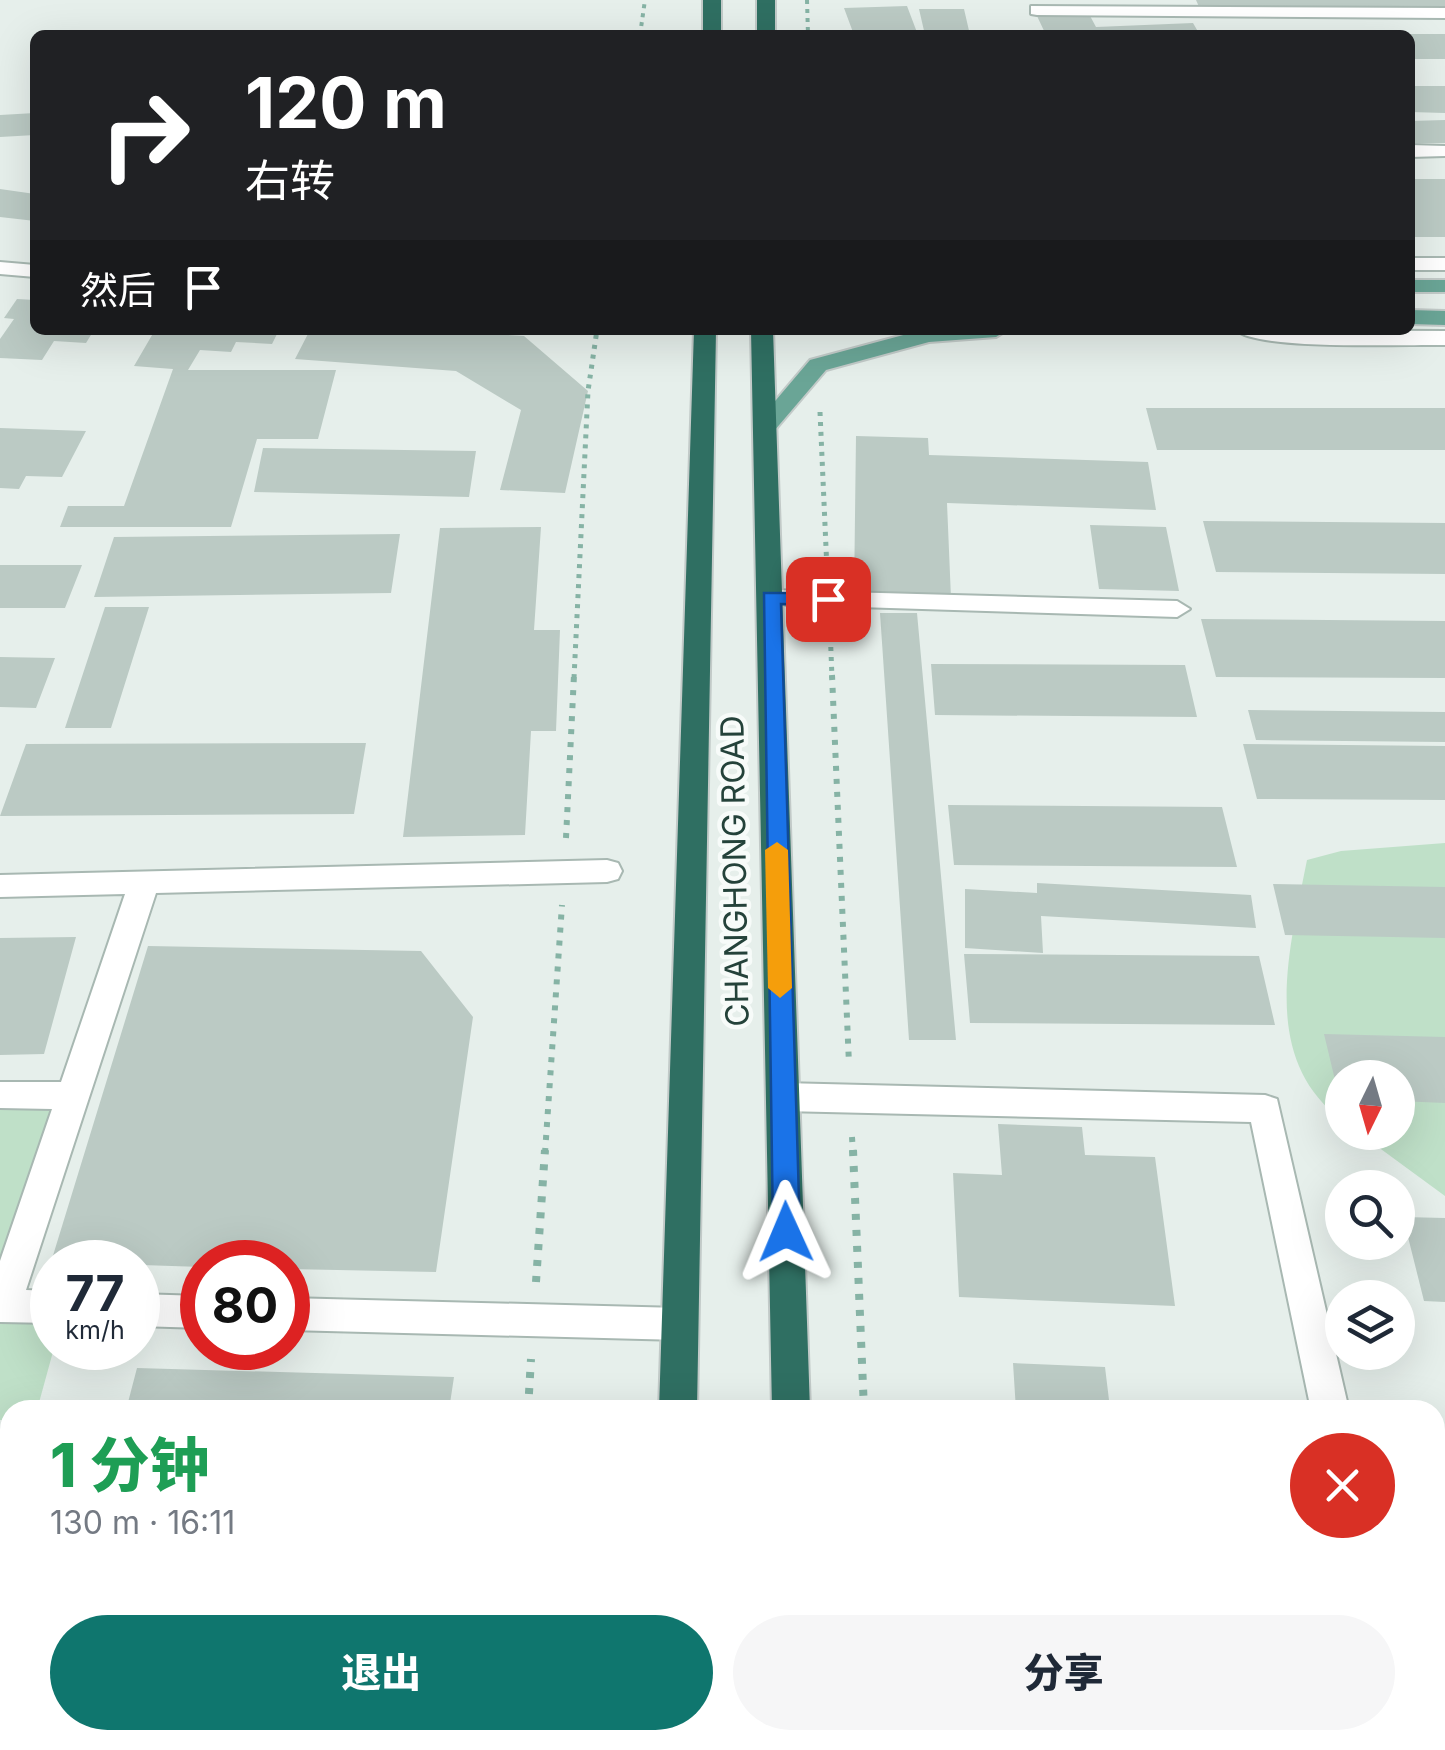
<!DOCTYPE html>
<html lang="zh">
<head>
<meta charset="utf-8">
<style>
	body { margin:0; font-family:Inter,"Noto Sans SC",sans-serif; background:#f6f6f7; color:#1f2937; height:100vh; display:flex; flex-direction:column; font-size:38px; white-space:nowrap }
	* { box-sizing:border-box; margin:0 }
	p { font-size:32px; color:#747a83 }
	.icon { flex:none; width:55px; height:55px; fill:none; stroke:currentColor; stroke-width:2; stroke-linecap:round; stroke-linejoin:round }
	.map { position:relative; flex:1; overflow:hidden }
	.sheet { position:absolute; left:0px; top:1400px; width:1445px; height:350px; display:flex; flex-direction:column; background:#fff; border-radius:30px 30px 0 0; box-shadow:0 10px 40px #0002 }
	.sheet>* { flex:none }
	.top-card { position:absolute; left:30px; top:30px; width:1385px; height:305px; border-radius:15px; box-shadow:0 10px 40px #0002; background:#202124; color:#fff; overflow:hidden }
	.needle { width:65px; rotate:185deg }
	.fabs { position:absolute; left:1325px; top:1060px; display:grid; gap:20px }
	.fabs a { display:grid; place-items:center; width:90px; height:90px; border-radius:50%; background:#fff; box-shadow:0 10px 40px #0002; font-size:50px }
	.speed { position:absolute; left:30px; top:1240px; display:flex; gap:20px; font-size:50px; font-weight:700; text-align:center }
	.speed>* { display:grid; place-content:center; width:130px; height:130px; border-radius:50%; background:#fff; box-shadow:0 10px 40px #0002; line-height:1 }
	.speed small { font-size:25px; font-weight:400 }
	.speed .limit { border:15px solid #d22; background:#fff; color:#111 }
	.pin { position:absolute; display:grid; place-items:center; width:85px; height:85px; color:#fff; margin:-42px; border-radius:20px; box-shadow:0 5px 15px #0006 }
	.me { position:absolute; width:110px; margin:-55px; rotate:359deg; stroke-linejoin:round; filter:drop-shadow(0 0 8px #0008) }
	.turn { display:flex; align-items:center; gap:35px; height:210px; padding:0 50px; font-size:45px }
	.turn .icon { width:130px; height:130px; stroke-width:2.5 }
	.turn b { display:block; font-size:70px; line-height:85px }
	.then { display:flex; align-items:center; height:95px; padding:0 50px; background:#0003; gap:20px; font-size:38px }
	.round { display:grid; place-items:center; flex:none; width:105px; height:105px; border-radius:52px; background:#f6f6f7 }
	.overview { display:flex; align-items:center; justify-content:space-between; height:170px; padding:0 50px }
	h1 { font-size:60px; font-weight:800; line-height:75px; color:#1e9e55 }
	.action { display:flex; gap:20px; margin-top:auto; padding:20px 50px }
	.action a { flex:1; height:115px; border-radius:60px; background:#0f766e; color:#fff; font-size:40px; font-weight:800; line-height:115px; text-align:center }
	.action a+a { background:#f6f6f7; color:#1f2937 }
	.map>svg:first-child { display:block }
	.green { fill:#bfe0c8 }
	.building { fill:#bbcac4 }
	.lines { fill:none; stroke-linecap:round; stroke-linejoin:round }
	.minor-casing { stroke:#a8b8b2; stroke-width:4 }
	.major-casing { stroke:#c2cac8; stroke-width:4 }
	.highway-casing { stroke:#c2cac8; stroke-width:4 }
	.path-far3 { stroke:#86b3a5; stroke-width:4; stroke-dasharray:4 5; stroke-linecap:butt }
	.path-far2 { stroke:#86b3a5; stroke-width:5; stroke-dasharray:4 6; stroke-linecap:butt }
	.path-far1 { stroke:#86b3a5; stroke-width:6; stroke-dasharray:5 8; stroke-linecap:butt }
	.path { stroke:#86b3a5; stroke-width:8; stroke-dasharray:6 10; stroke-linecap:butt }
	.minor { fill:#fff; fill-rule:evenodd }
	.major { fill:#6aa596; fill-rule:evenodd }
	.highway { fill:#2f6f62; fill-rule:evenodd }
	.route { fill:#1a73e8; stroke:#114b97; stroke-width:2.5 }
	.slow { fill:#f59e0b }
	.labels { text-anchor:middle; stroke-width:9; stroke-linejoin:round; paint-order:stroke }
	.street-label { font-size:32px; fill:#24423a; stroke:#f7fbf9 }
</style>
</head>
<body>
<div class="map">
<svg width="1445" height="1750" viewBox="0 0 1445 1750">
	<rect width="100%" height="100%" fill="#e6efeb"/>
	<path class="green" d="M1445 843V1196L1359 1133 1398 1132V1078H1342V1120C1258 1058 1290 947 1307 860L1341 851Z
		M0 1095 73 1096 4 1306 52 1307 54 1348 37 1410H10V1420H0Z"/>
	<path class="building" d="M1196 0H1445V9H1200Z
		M907 6 918 35H854L844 8Z
		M919 9H964L970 35H925Z
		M1089 14 1096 27 1193 23 1200 35H1046L1037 16Z
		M1410 34H1445V59H1410Z
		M1410 86H1445V113L1410 112Z
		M35 113V135L0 137V115Z
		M1445 120V143H1410V121Z
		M1410 179H1445V237H1410Z
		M0 189 35 194V221L0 217Z
		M17 299 35 300V330H94L86 343 54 341 42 360 0 358V339L14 319 4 318Z
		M155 330H279L272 344 236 342 231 352 200 350 188 370H336L318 439H257L231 527H60L68 506H124L173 369 134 366Z
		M310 330H435L524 336 588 391 565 493 500 490 521 410 456 371 295 359Z
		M1146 408H1445V450H1157Z
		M0 428 86 431 62 477 26 476 19 489 0 488Z
		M856 436 928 438 929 455 1148 462 1156 510 947 503 951 598 854 595Z
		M263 448 476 451 469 497 254 492Z
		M1203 521 1445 523V574L1216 572Z
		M1090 525 1166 527 1179 591 1099 589Z
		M541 527 534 630H560L556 731H531L525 835 403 837 440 528Z
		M400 534 391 593 94 597 114 537Z
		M0 565H82L65 608H0Z
		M105 607H149L111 728H65Z
		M880 613H917L956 1040H909Z
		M1201 619 1445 621V678L1216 677Z
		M0 657 55 658 36 708 0 707Z
		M931 664 1185 665 1197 717 935 715Z
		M1248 710 1445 712V742L1256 740Z
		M366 743 354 814 0 816 26 744Z
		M1243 744 1445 746V800L1257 799Z
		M948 805 1222 807 1237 867 954 865Z
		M1037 883 1251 895 1256 928 1041 916 1043 953 965 948V889L1037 893Z
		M1273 884 1445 887V938L1285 935Z
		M76 937 44 1054 0 1055V938Z
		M148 946 421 951 473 1017 436 1272 288 1269V1262H202V1267L51 1262Z
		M964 954 1259 956 1275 1025 970 1023Z
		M1324 1034 1445 1037V1103L1398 1101V1078H1342L1341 1105Z
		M998 1124 1082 1127 1085 1155 1155 1157 1175 1306 959 1297 953 1173 1002 1175Z
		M1403 1217 1445 1218V1302L1424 1301Z
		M1013 1363 1105 1367 1109 1400 1186 1403 1187 1410H1016Z
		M137 1368 454 1377 449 1410H126Z
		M10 1453V1597H0V1454Z
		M0 1630 10 1631V1740H374L362 1750H0Z
		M1435 1697 1445 1698V1750H1433L1430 1740H1435Z
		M1075 1740H1269L1270 1750H1076Z"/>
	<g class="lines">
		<defs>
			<path id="minor" d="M1031 6 1445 8V18L1037 15 1031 14Z
				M1410 145 1445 146V156L1410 157Z
				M1410 258H1445V270H1410Z
				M0 262 35 265V277L0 274Z
				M1236 330 1445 331V345C1408 344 1258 351 1236 330Z
				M770 590 1177 601 1190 609 1177 617 761 604 757 598 761 592Z
				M607 860 618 863 622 871 618 879 607 882 156 893 26 1290 52 1291V1323L0 1322V1261L52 1109 0 1108V1082H61L125 894 0 897V875Z
				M783 1083 1265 1095 1277 1099 1349 1410H1311L1251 1122 783 1111 771 1107 766 1097 771 1087Z
				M138 1294 202 1296V1328L138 1326Z
				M288 1298 680 1308 693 1312 698 1324 693 1336 680 1340 288 1330Z
				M1337 1740H1379L1381 1750H1339Z"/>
			<path id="major" d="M1410 280H1445V292H1410Z
				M1410 310 1445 311V325L1410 324Z
				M922 330H1007L996 337 929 342 826 370 774 431H758L754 426 810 360Z"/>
			<path id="highway" d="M703 0H721V35H703Z
				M757 0H775V35H757Z
				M694 330H716L697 1410H659Z
				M751 330H773L810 1410H772Z
				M648 1740H690V1750H648Z
				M779 1740H821V1750H779Z"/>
		</defs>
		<use href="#minor" class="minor-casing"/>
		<use href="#major" class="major-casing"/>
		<use href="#highway" class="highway-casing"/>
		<path class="path-far3" d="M807 0 808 35
			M640 35 645 0"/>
		<path class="path-far2" d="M820 412 827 570
			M830 627 832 678
			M574 678 588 391 597 330"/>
		<path class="path-far1" d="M832 675 849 1064
			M566 838 574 675
			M852 1137 853 1153
			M545 1153 562 905"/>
		<path class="path" d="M853 1150 864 1410
			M536 1282 545 1150
			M528 1410 531 1359
			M879 1740V1750
			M504 1750 505 1740"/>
		<use href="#minor" class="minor"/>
		<use href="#major" class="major"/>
		<use href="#highway" class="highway"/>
	</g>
	<path class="route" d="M764 593H828L838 599 828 605 781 604 800 1232 796 1240H777L773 1232Z"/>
	<path class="slow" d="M777 842 788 850 792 988 780 998 768 988 765 850Z"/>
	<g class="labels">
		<g class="street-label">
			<text transform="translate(735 871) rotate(-91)" y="11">CHANGHONG ROAD</text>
		</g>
	</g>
</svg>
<div class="fabs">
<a><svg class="needle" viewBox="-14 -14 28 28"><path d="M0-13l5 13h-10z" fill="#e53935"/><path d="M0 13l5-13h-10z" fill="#747a83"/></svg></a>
<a><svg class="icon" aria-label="search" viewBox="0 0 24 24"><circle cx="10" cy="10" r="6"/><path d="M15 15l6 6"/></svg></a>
<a><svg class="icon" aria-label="layers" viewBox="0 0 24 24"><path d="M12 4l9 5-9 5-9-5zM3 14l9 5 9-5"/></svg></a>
</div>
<div class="speed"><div>77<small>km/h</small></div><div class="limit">80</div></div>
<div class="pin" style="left:828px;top:599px;background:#d93025"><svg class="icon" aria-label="arrive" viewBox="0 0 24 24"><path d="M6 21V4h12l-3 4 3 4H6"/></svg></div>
<svg class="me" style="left:786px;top:1232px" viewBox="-20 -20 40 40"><path d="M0-17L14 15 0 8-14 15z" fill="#1a73e8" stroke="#fff" stroke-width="4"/></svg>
<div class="top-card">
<div class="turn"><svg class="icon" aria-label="right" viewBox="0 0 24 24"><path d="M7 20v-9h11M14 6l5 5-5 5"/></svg><div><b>120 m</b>右转</div></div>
<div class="then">然后<svg class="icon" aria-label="arrive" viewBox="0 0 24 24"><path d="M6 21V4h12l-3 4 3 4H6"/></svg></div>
</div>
<section class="sheet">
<div class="overview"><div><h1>1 分钟</h1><p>130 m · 16:11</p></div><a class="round" style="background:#d93025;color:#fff"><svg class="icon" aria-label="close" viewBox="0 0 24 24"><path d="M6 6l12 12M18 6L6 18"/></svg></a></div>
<div class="action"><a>退出</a><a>分享</a></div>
</section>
</div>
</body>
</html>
